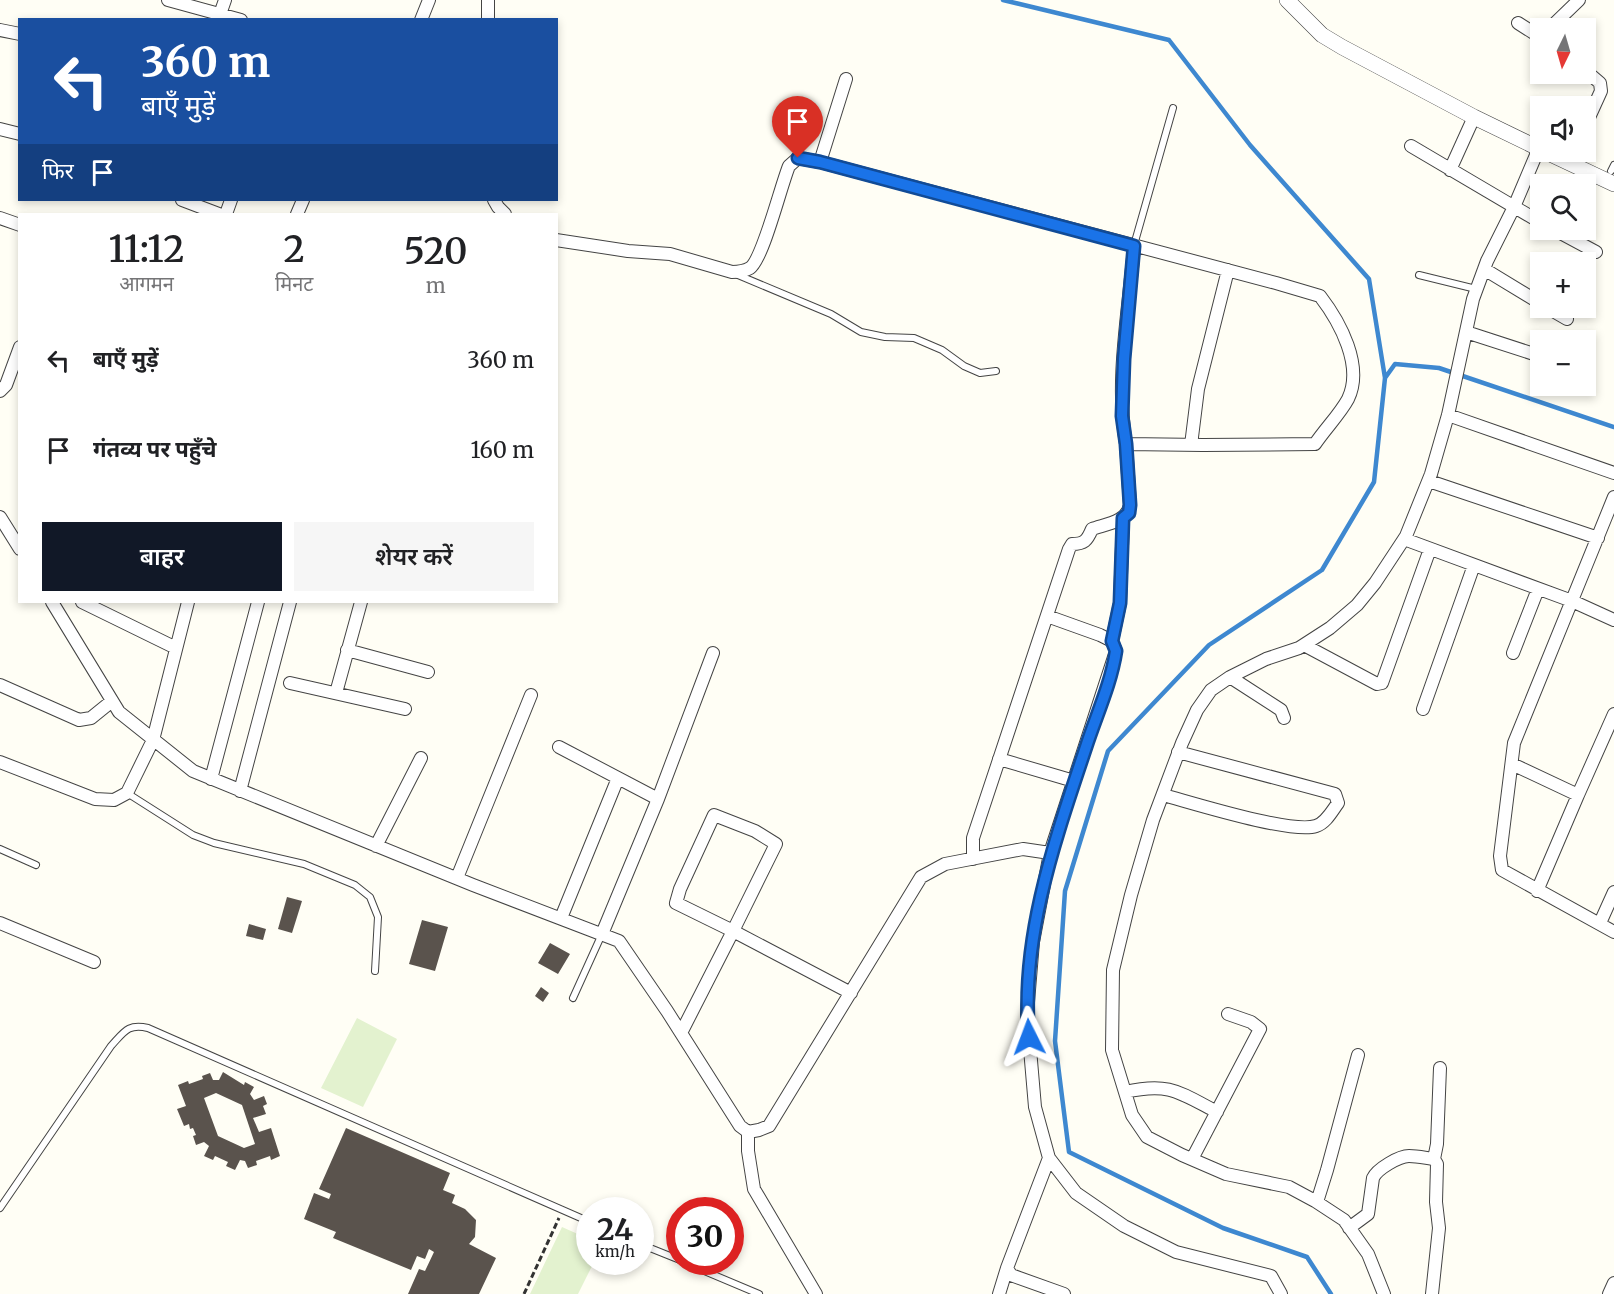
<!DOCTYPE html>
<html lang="hi">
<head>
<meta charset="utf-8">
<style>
	body { margin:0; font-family:Merriweather,"Noto Sans Devanagari",serif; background:#f6f6f6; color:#202124; height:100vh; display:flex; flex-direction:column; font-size:22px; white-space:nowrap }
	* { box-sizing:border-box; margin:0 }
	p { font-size:20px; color:#757577 }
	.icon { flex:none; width:33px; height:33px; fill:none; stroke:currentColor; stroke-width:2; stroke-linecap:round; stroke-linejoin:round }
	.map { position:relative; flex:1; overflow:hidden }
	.details { position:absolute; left:18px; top:213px; width:540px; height:390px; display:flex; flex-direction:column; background:#fff; border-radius:0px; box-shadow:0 3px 9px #0003 }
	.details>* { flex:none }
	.top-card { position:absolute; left:18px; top:18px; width:540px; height:183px; border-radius:0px; box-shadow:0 3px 9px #0003; background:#1a4fa0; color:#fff; overflow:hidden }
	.needle { width:39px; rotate:185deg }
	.buttons { position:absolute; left:1530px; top:18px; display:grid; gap:12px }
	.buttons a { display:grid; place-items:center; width:66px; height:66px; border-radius:0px; background:#fff; box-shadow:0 3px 9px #0003; font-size:30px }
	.speed { position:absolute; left:576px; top:1197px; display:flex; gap:12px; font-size:30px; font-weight:700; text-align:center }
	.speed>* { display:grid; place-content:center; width:78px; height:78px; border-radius:50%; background:#fff; box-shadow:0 3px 9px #0003; line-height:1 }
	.speed small { font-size:15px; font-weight:400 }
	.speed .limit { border:9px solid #d22; background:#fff; color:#111 }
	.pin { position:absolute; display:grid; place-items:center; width:51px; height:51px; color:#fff; margin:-62px -26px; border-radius:50% 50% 50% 0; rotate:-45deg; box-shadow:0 0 6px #0007 }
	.pin .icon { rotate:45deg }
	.me { position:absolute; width:66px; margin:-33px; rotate:357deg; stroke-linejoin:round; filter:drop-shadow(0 0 4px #0008) }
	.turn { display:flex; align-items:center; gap:21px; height:126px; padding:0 24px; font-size:27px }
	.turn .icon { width:78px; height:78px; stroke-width:2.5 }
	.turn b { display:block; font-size:42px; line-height:51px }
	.then { display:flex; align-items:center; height:57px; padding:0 24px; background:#0003; gap:12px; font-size:22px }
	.eta { display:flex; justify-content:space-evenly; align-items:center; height:102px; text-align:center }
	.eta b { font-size:36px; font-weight:600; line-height:42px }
	.cta { display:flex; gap:12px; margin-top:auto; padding:12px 24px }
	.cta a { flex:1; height:69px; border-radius:0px; background:#111827; color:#fff; font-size:24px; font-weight:600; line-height:69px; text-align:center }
	.cta a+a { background:#f6f6f6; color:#202124 }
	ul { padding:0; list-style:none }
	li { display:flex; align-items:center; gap:18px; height:90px; padding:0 24px }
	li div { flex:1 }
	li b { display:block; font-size:22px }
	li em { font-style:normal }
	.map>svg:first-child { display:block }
	.pitch { fill:#e3f2cf }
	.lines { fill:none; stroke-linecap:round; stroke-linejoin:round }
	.stream { stroke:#3e88d0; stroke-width:4.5 }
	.building { fill:#5a534d; fill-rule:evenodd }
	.service-casing { stroke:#444; stroke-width:8 }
	.minor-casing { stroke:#444; stroke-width:14 }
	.tertiary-casing { stroke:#444; stroke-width:16 }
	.path { stroke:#333; stroke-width:3; stroke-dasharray:6 3; stroke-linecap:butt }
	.service { stroke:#fff; stroke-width:6 }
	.minor { stroke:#fff; stroke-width:12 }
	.tertiary { stroke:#fff; stroke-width:15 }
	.route-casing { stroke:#114b97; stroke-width:15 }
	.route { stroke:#1a73e8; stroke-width:10 }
</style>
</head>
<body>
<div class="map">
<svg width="1614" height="1294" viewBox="0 0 1614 1294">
	<rect width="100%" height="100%" fill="#fffef5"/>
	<path class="pitch" d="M357 1018 397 1039 363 1107 321 1088Z
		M562 1227 589 1239 590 1262H594L578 1294H530Z"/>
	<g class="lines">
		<path class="stream" d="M1003 0 1169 40 1250 145 1369 279 1385 378 1374 482 1322 570 1209 645 1108 751 1065 891 1055 1041 1069 1152 1223 1228 1307 1257 1331 1294
			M1385 378 1395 364 1439 368 1614 427"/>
	</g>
	<path class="building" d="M287 897 302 901 292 933 278 929Z
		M422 920 448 927 435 971 409 964Z
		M249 924 266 929 263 940 246 936Z
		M550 943 570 954 558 974 538 963Z
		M541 987 549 993 543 1002 535 996Z
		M223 1072 244 1085 245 1082 254 1087 250 1094 254 1100 264 1096 267 1104 263 1106 266 1114 253 1118 259 1132 271 1128 280 1156 271 1160 270 1156 256 1161 257 1165 248 1168 245 1161 240 1160 235 1170 226 1166 228 1162 215 1156 213 1160 204 1156 209 1146 204 1142 196 1145 193 1136 196 1135 193 1128 190 1129 189 1124 184 1126 177 1109 186 1106 178 1085 188 1081 189 1084 203 1079 202 1076 210 1073 213 1080H219ZM216 1093 242 1105 255 1144 244 1148 218 1136 204 1098Z
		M346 1128 450 1173 443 1190 455 1195 452 1203 465 1209 476 1220 475 1237 469 1244 496 1258 479 1294H408L419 1269 425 1271 434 1252 429 1249 425 1259 417 1256 411 1270 333 1238 336 1232 304 1219 314 1193 329 1199 331 1194 319 1189Z"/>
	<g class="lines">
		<defs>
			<path id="service" d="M1611 171 1614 165
				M1134 245 1173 108
				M738 275 831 314 861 332 885 337 914 338 942 350 964 366 980 373 996 371
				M1419 275 1476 289
				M127 793 193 835 214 843 304 864 355 885 370 897 378 917 375 971
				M0 849 36 865
				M573 998 602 934
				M0 1208 111 1046C124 1032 128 1023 148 1028L590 1222
				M640 1244 680 1260
				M683 1262 759 1294"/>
			<path id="minor" d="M168 0 241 20
				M218 20 225 0
				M421 20 429 0
				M488 20V0
				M1518 23 1540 37
				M1550 28 1579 0
				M0 30 20 34
				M1586 71 1600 83 1601 91 1586 124
				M0 129 20 134
				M1411 146 1540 222
				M820 162 846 79
				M1450 170 1474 117
				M182 200 219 214
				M494 200 498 207 505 214
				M226 214 231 200
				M297 214 303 200
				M0 218 20 225
				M1555 230 1596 252
				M556 240 628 251 670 254 732 272C738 272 745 271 750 268 763 259 781 185 789 166L798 158 820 162 1276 283 1320 296C1340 322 1364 366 1348 399 1340 414 1325 429 1315 444L1203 445 1126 444C1115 380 1129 311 1134 246
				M1484 269 1540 303
				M1548 308 1567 319
				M1466 332 1540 356
				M0 391 6 385 20 347
				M1448 415 1614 473
				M1191 445 1198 389 1228 270
				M1429 481 1598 538
				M1614 497 1514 743 1500 856 1502 870 1614 932
				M0 517 20 549
				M1404 539 1572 601 1614 620
				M52 602 119 712 193 771 473 885 619 941 667 1011 740 1126 748 1132 759 1130 769 1126 921 877 945 864 1023 849 1050 853 1033 942 1027 1014 1035 1107 1049 1158 1076 1193 1124 1226 1176 1252 1271 1276 1281 1294
				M82 602 176 648
				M1047 616 1100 635 1112 641 1116 651 1050 853
				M1112 641 1120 603 1123 518
				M1304 645 1377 684 1382 683 1430 549
				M347 650 428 672
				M1513 653 1538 589
				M1230 677 1281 710 1284 718
				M290 683 405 709
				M0 685 79 720 91 718 112 701
				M336 693 361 602
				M1423 709 1474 565
				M559 747 658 799
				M999 759 1074 781
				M0 762 95 799 114 800 127 793 153 740 188 602
				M1512 764 1578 795 1537 891
				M211 779 258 602
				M240 791 290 602
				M1163 795C1193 803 1291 834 1316 826 1326 823 1332 811 1338 803L1335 794 1178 752
				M1578 795 1614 714
				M714 815 755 831 776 844 733 931 676 903 680 889Z
				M376 846 421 758
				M973 859V838L1069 549 1072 544C1084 544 1087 541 1092 529 1106 524 1127 522 1130 505L1126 444
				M457 878 531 695
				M561 918 618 778
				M0 923 94 962
				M1600 923 1614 892
				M602 934 658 799 713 653
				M681 1033 733 931 851 993
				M1125 1092C1169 1082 1179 1092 1217 1112
				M748 1132V1151L754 1189 816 1294
				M1049 1158 1007 1268 1011 1275 1064 1294
				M1192 1159 1260 1029 1251 1022 1228 1014
				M1434 1159 1437 1144 1440 1068
				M1317 1202 1327 1170 1358 1055
				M1349 1228 1368 1214 1373 1178C1377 1169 1399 1156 1409 1156 1417 1156 1426 1158 1434 1159L1437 1164 1436 1202 1439 1228 1432 1294
				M999 1294 1007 1268
				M1384 1294 1368 1254 1344 1220 1315 1201 1289 1187 1226 1174 1182 1155 1147 1137 1132 1115 1112 1050 1113 970 1131 895 1153 820 1182 743 1197 710 1211 690 1230 677 1266 659 1299 648 1330 628 1357 605 1375 583 1406 536 1431 474 1448 415 1473 299 1487 261 1514 207 1539 148
				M1609 1294 1614 1283"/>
			<path id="tertiary" d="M1287 0 1322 35 1342 47 1474 117 1540 149
				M1546 152 1614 184"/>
		</defs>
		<use href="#service" class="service-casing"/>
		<use href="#minor" class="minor-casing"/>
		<use href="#tertiary" class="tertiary-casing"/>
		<path class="path" d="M524 1294 559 1218"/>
		<use href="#service" class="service"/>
		<use href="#minor" class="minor"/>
		<use href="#tertiary" class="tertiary"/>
	</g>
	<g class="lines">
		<defs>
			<path id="route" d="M798 158 820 162 1134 246 1124 359 1122 416 1126 444 1130 505 1129 513 1123 518 1120 603 1112 641 1116 651C1111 684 1096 716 1086 747 1055 840 1020 938 1029 1037"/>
		</defs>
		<use href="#route" class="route-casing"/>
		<use href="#route" class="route"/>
	</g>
</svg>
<div class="buttons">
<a><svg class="needle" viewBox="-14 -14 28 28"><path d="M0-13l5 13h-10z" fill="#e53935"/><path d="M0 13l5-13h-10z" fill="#757577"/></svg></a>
<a><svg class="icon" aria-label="sound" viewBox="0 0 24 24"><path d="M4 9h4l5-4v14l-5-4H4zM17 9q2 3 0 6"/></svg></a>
<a><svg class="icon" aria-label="search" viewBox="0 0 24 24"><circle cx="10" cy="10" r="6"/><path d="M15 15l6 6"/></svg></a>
<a>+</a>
<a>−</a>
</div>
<div class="speed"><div>24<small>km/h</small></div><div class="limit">30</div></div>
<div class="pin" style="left:798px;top:158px;background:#d93025"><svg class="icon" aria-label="arrive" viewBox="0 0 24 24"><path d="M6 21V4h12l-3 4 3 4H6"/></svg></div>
<svg class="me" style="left:1029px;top:1037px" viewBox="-20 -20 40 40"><path d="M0-17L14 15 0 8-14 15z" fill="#1a73e8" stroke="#fff" stroke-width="4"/></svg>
<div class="top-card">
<div class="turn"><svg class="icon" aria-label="left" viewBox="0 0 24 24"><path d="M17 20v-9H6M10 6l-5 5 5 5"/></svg><div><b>360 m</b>बाएँ मुड़ें</div></div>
<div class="then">फिर<svg class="icon" aria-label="arrive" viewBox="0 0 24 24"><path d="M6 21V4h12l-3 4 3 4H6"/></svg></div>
</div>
<section class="details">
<div class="eta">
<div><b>11:12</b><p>आगमन</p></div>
<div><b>2</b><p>मिनट</p></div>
<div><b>520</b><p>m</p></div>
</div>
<ul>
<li><svg class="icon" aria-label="left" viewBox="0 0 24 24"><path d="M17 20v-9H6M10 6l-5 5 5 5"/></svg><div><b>बाएँ मुड़ें</b></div><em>360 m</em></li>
<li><svg class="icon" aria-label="arrive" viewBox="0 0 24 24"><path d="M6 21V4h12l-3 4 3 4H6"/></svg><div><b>गंतव्य पर पहुँचे</b></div><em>160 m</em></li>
</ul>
<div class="cta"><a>बाहर</a><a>शेयर करें</a></div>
</section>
</div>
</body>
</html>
